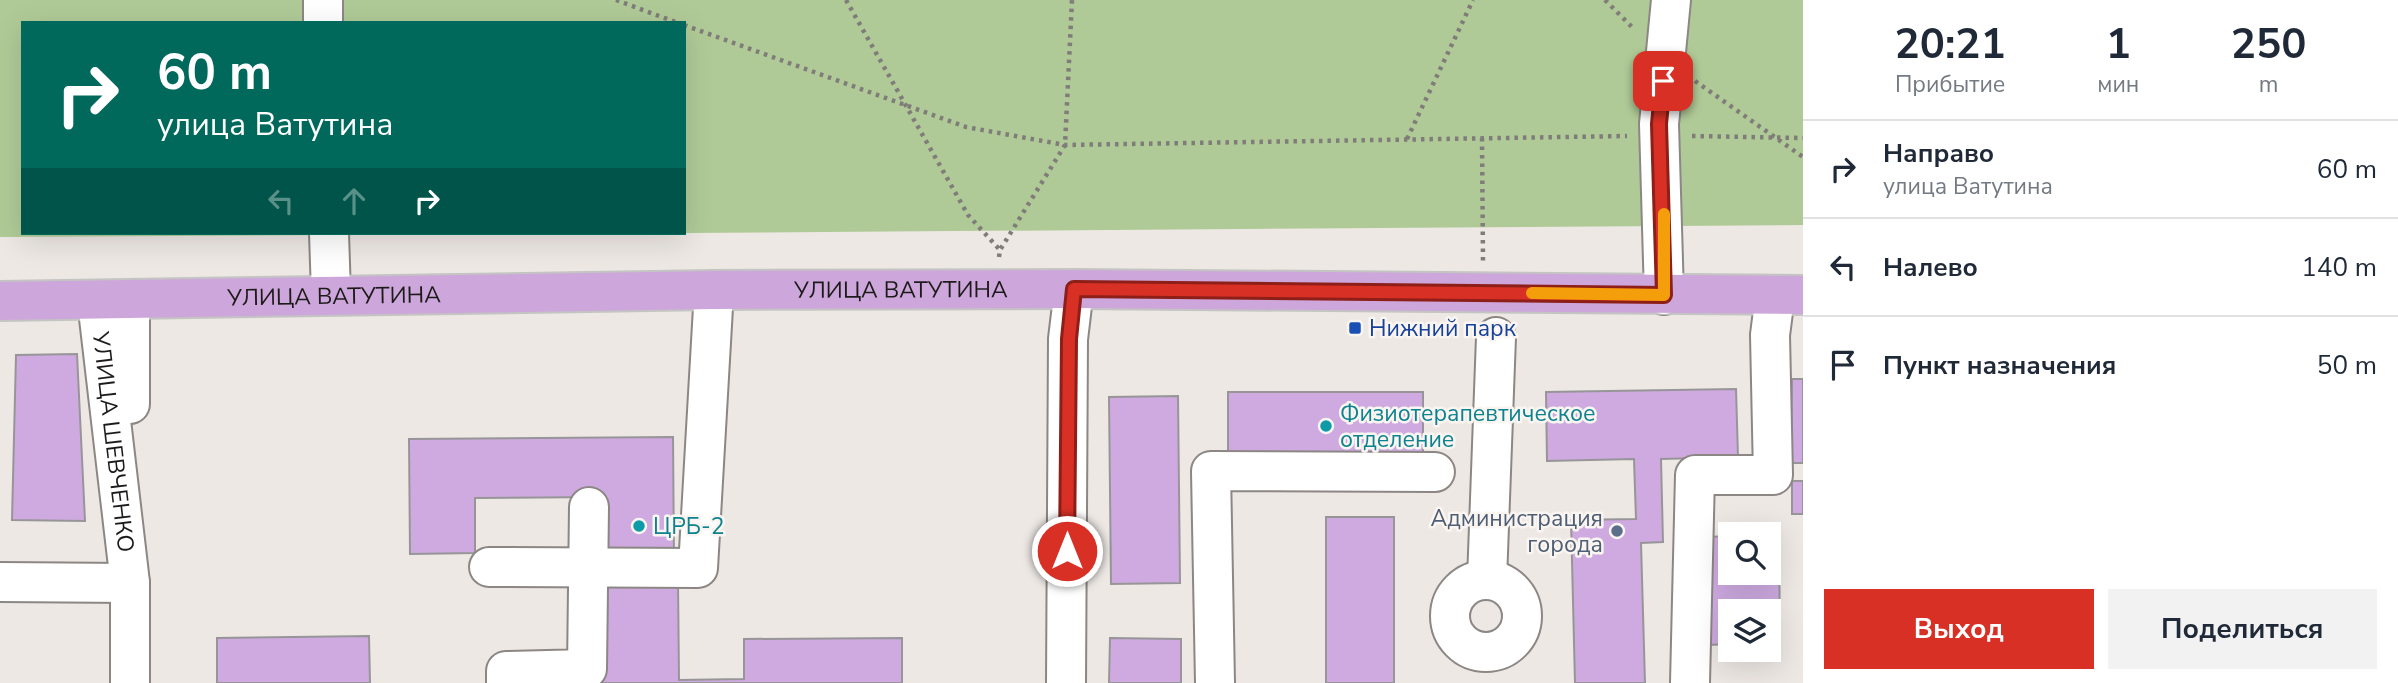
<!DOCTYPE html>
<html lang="ru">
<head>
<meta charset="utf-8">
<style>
	body { margin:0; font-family:"Nunito Sans",sans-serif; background:#f2f2f3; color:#1f2937; height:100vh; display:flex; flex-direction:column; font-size:26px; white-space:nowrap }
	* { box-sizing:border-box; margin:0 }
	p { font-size:23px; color:#747a83 }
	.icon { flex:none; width:38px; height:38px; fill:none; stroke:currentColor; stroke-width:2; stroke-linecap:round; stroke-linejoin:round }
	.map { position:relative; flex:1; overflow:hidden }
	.drawer { display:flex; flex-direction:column; background:#fff; width:595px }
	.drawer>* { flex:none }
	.banner { position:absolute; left:21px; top:21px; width:665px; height:214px; border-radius:0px; box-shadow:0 7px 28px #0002; background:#00695c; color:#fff; overflow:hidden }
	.buttons { position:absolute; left:1718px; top:522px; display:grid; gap:14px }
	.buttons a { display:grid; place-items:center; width:63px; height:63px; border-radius:0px; background:#fff; box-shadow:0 7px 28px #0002; font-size:35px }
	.pin { position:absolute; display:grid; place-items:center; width:60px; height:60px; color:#fff; margin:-30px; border-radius:14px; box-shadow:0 4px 10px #0006 }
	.me { position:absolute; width:77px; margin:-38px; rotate:0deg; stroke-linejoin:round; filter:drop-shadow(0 0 5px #0008) }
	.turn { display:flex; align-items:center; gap:24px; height:147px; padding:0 21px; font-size:32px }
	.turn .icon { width:91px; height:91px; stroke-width:2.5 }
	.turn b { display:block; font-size:49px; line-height:60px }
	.lanes { display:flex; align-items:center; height:66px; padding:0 21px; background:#0003; justify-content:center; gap:35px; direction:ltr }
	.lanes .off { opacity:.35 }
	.eta { display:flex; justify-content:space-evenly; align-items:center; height:119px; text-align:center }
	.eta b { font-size:42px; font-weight:700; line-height:49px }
	.action { display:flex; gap:14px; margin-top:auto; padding:14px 21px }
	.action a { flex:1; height:80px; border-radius:0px; background:#d93025; color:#fff; font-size:28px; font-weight:700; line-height:80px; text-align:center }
	.action a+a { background:#f2f2f3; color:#1f2937 }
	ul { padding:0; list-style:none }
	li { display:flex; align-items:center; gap:21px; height:98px; padding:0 21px; border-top:2px solid #e0e1e3 }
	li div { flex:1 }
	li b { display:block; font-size:26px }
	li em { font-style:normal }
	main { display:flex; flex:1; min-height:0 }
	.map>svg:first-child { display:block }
	.green { fill:#b0ca97 }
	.building { fill:#ceaae1; stroke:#989599; stroke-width:2 }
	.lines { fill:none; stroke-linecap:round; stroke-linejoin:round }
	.minor-casing { stroke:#8c8784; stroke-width:42 }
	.major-casing { stroke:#c4c4c3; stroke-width:42 }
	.path { stroke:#7f7c7a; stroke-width:4.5; stroke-dasharray:3.5 5; stroke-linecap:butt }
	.minor { stroke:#fff; stroke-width:38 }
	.major { stroke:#cda7db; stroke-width:38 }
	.route-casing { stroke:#8d1f18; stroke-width:18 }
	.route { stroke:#d93025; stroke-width:12 }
	.slow { stroke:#f59e0b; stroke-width:12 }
	.transit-dot { fill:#1a4fb4; stroke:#faf5f1; stroke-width:2.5 }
	.culture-dot { fill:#0f9aa8; stroke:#faf5f1; stroke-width:2.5 }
	.service-dot { fill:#5c6f8a; stroke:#faf5f1; stroke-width:2.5 }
	.labels { text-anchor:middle; stroke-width:5; stroke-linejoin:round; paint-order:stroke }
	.street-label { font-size:23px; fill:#1d1b1a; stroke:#faf5f1 }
	.transit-label { font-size:23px; fill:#164399; stroke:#faf5f1; text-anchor:start }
	.culture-label { font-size:23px; fill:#0d838f; stroke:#faf5f1; text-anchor:start }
	.service-label { font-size:23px; fill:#4e5e75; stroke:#faf5f1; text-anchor:end }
</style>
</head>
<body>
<main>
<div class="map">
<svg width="1803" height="683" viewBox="0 0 1803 683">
	<rect width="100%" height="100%" fill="#ede8e4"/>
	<path class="green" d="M0 0H1803V225L684 233V23H23V233H670L0 237Z"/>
	<path class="building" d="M77 354 85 521 12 520 16 355Z
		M1792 379H1803V463H1791Z
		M1736 389 1738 457 1661 459 1663 542 1641 543 1645 683H1575L1571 520 1636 519 1634 459 1547 461 1546 392Z
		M1228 392H1423V460L1228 459Z
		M1178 396 1180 583 1111 584 1109 397Z
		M673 437 674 561 605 562 604 497 475 498V553L410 554 409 439Z
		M1792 481H1803V514H1792Z
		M1326 517H1394V683H1326Z
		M1731 536V572H1769V536H1779L1780 644H1769V611H1731V644L1708 645 1706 537Z
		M678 581 679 680 744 679V639L902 638V683H602L603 582Z
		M369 636 370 683H217V638Z
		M1110 638 1181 639V683H1109Z"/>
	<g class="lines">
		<defs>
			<g id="minor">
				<path d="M323 0V23"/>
				<path d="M329 233 331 294"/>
				<path d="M1664 295 1659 124 1671 0"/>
				<path id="s1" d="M97 301 130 583V683"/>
				<path d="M130 404V300"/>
				<path d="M489 567 698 568 714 290"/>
				<circle cx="1486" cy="616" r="36"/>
				<path d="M1487 580 1496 337"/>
				<path d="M0 582 130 583"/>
				<path d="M506 683V671L587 669 589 507"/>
				<path d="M1066 683 1068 339 1074 289"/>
				<path d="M1215 683 1211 471 1435 472"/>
				<path d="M1690 683 1695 475H1773L1770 335 1775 296"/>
			</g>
			<g id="major">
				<path id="s2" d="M0 301 714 290 1074 289 1803 295"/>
			</g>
		</defs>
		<use href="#minor" class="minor-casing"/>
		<use href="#major" class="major-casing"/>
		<path class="path" d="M616 0 678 23
			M846 0 968 215 1000 250
			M1605 0 1635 30
			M684 25 966 127 1065 145 1627 136
			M1695 81 1803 157
			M1692 136 1803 138
			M1482 138 1483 261
			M1407 139 1473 0
			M999 257 1000 250 1065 145 1072 0"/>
		<use href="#minor" class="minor"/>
		<use href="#major" class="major"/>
	</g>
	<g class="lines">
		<defs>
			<path id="route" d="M1067 551 1069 339 1074 289 1664 295 1659 124 1663 81"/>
		</defs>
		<use href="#route" class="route-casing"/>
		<use href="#route" class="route"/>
		<path class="slow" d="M1532 293 1664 295V214"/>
	</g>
	<rect class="transit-dot" x="1348" y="321" width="14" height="14" rx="3.5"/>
	<g class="culture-dot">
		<circle cx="1326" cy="426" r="7"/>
		<circle cx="639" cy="526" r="7"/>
	</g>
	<circle class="service-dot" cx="1617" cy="531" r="7"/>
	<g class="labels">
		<g class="street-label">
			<text dy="8" stroke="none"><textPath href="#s2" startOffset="901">УЛИЦА ВАТУТИНА</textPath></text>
			<text dy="8" stroke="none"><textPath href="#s2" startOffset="334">УЛИЦА ВАТУТИНА</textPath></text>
			<text dy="8" stroke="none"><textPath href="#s1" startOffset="142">УЛИЦА ШЕВЧЕНКО</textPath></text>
		</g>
		<g class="transit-label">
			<text x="1369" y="336">Нижний парк</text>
		</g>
		<g class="culture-label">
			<text x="1340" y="421">Физиотерапевтическое<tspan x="1340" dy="26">отделение</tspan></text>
			<text x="653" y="534">ЦРБ-2</text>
		</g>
		<g class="service-label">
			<text x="1603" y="526">Администрация<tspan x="1603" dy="26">города</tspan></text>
		</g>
	</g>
</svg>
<div class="buttons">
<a><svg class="icon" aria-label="search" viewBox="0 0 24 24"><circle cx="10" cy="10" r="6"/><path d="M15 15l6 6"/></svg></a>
<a><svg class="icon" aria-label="layers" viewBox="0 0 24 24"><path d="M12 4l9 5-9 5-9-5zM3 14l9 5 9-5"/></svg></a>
</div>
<div class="pin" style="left:1663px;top:81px;background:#d93025"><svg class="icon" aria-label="arrive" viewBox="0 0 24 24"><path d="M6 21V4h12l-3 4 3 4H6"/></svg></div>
<svg class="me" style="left:1067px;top:551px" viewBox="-20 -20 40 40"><circle r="17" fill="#d93025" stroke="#fff" stroke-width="3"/><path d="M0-11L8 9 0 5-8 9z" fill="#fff"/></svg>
<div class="banner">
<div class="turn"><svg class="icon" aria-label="right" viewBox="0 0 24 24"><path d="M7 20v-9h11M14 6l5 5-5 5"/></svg><div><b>60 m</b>улица Ватутина</div></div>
<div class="lanes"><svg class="icon off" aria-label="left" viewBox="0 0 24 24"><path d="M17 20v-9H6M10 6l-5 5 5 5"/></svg><svg class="icon off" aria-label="ahead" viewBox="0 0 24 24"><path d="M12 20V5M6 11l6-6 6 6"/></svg><svg class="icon" aria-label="right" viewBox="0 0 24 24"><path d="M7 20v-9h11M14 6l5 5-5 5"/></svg></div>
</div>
</div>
<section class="drawer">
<div class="eta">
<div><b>20:21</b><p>Прибытие</p></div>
<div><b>1</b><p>мин</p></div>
<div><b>250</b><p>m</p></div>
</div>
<ul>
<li><svg class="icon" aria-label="right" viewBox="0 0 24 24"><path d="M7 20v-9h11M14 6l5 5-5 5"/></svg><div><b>Направо</b><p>улица Ватутина</p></div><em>60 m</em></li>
<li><svg class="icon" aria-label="left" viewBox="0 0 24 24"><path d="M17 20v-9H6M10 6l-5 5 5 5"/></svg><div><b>Налево</b></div><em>140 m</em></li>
<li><svg class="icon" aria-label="arrive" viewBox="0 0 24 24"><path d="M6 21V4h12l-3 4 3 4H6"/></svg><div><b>Пункт назначения</b></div><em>50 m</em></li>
</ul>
<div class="action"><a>Выход</a><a>Поделиться</a></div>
</section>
</main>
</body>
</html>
